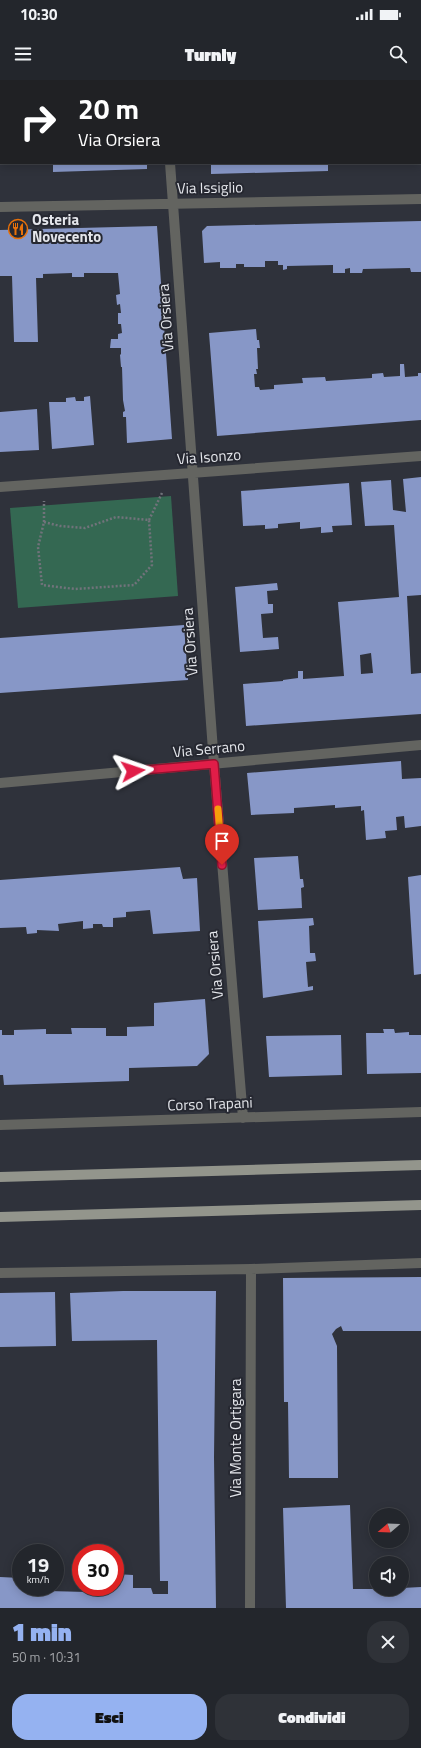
<!DOCTYPE html>
<html lang="it">
<head>
<meta charset="utf-8">
<style>
	body { margin:0; font-family:"Titillium Web",sans-serif; background:#2f3238; color:#f1f3f6; height:100vh; display:flex; flex-direction:column; font-size:15px; white-space:nowrap }
	* { box-sizing:border-box; margin:0 }
	p { font-size:13px; color:#a3a5a9 }
	.icon { flex:none; width:22px; height:22px; fill:none; stroke:currentColor; stroke-width:2; stroke-linecap:round; stroke-linejoin:round }
	.map { position:relative; height:1528px; overflow:hidden }
	.panel { display:flex; flex-direction:column; background:#23262c; flex:1 }
	.panel>* { flex:none }
	.guide { position:absolute; left:0px; top:0px; width:421px; height:84px; box-shadow:0 2px 10px #0003,0 0 0 1px #404348; background:#202124; color:#fff; overflow:hidden }
	.needle { width:26px; rotate:251deg }
	.fabs { position:absolute; left:369px; top:1428px; display:grid; gap:8px }
	.fabs a { display:grid; place-items:center; width:40px; height:40px; border-radius:50%; background:#23262c; box-shadow:0 2px 10px #0003,0 0 0 1px #404348; font-size:20px }
	.speed { position:absolute; left:12px; top:1464px; display:flex; gap:8px; font-size:20px; font-weight:700; text-align:center }
	.speed>* { display:grid; place-content:center; width:52px; height:52px; border-radius:50%; background:#23262c; box-shadow:0 2px 10px #0003,0 0 0 1px #404348; line-height:1 }
	.speed small { font-size:10px; font-weight:400 }
	.speed .limit { border:6px solid #d22; background:#fff; color:#111 }
	.pin { position:absolute; display:grid; place-items:center; width:34px; height:34px; color:#fff; margin:-41px -17px; border-radius:50% 50% 50% 0; rotate:-45deg; box-shadow:0 0 4px #0007 }
	.pin .icon { rotate:45deg }
	.me { position:absolute; width:44px; margin:-22px; rotate:85deg; stroke-linejoin:round; filter:drop-shadow(0 0 3px #0008) }
	.turn { display:flex; align-items:center; gap:14px; height:84px; padding:0 12px; font-size:18px }
	.turn .icon { width:52px; height:52px; stroke-width:2.5 }
	.turn b { display:block; font-size:28px; line-height:34px }
	.round { display:grid; place-items:center; flex:none; width:42px; height:42px; border-radius:16px; background:#2f3238 }
	.overview { display:flex; align-items:center; justify-content:space-between; height:68px; padding:0 12px }
	h1 { font-size:24px; font-weight:800; line-height:30px; color:#95b2f1 }
	.action { display:flex; gap:8px; margin-top:auto; padding:8px 12px }
	.action a { flex:1; height:46px; border-radius:16px; background:#95b2f1; color:#111; font-size:16px; font-weight:800; line-height:46px; text-align:center }
	.action a+a { background:#2f3238; color:#f1f3f6 }
	.status { display:flex; justify-content:space-between; align-items:center; height:28px; padding:0 20px; background:#23262c; direction:ltr }
	.status svg { height:11px; fill:currentColor }
	header { display:flex; justify-content:space-between; align-items:center; height:52px; padding:0 12px; background:#23262c; font-size:18px; font-weight:800 }
	.map>svg:first-child { display:block }
	.green { fill:#346852 }
	.building { fill:#8797c7; fill-rule:evenodd }
	.lines { fill:none; stroke-linecap:round; stroke-linejoin:round }
	.path { stroke:#71737b; stroke-width:2.5; stroke-dasharray:2 2; stroke-linecap:butt }
	.minor { stroke:#636460; stroke-width:10 }
	.primary { stroke:#93958c; stroke-width:10 }
	.route-casing { stroke:#92132f; stroke-width:10 }
	.route { stroke:#e11d48; stroke-width:7 }
	.slow { stroke:#f59e0b; stroke-width:7 }
	.labels { text-anchor:middle; stroke-width:4; stroke-linejoin:round; paint-order:stroke }
	.street-label { font-size:15px; fill:#e4e6eb; stroke:#262831 }
	.poi-label { font-size:15px; font-weight:bold; fill:#e4e6eb; stroke:#262831; text-anchor:start }
</style>
</head>
<body>
<div class="status"><b>10:30</b><svg viewBox="0 0 49 12"><path d="M0 12V9h3v3zM5 12V6h3v6zM10 12V3h3v9zM15 12V0h3v12zM26 1h20v11H26zM47 4h2v5h-2z"/></svg></div>
<header><svg class="icon" aria-label="menu" viewBox="0 0 24 24"><path d="M4 6h16M4 12h16M4 18h16"/></svg>Turnly<svg class="icon" aria-label="search" viewBox="0 0 24 24"><circle cx="10" cy="10" r="6"/><path d="M15 15l6 6"/></svg></header>
<div class="map">
<svg width="421" height="1528" viewBox="0 0 421 1528">
	<rect width="100%" height="100%" fill="#2f323b"/>
	<path class="green" d="M171 416 178 516 18 528 10 428Z"/>
	<path class="building" d="M53 83H147V89L53 92Z
		M211 83H328V91L211 94Z
		M369 83H415V84L369 85Z
		M421 141V192H411L410 188 363 189 362 193H350V188L345 189V193H333V185L287 186V189L283 190V185H278V181H265V187H244V184H236V188H220V182L204 183 202 151 207 146Z
		M157 146 172 359 127 363 126 337H123V332L125 331 123 320 122 287H121L120 275 121 274V268H110L111 259H118V254L122 253 121 244H118V233H121L120 224 117 225 116 215 120 214 118 193H84V197H72V193L43 194V198H36L38 262H14L12 196H0V150Z
		M256 249 257 260H259L260 268H257L258 289H256L257 294H254L255 307H259L260 310 274 309V305L303 303 302 298 325 297 326 301 372 298V294L383 293 384 297 400 296V284H404L405 297 418 296V293H421V340L217 356 209 253Z
		M90 316 94 365 52 369 49 322H66V318L75 317 76 321H84V317Z
		M37 329 39 370 0 372V332Z
		M421 397V515L407 516 411 594 421 593V634L246 646 243 604 283 601V600L298 598V591H303V599L344 596 338 522 399 517 394 445 365 446 361 402 391 400 393 430 406 432 403 399ZM371 573 373 593 361 594 360 575Z
		M349 403 352 445 332 446 333 452 321 453V447L300 449V442L278 444V448L265 449V445L243 446 241 411Z
		M277 503 278 510 267 511 268 524H273V533L261 534 263 558 278 557 279 569 240 572 235 507Z
		M184 545 188 600 0 613V558Z
		M401 681 402 699 421 698V746L405 748 404 736 396 737 397 750 385 751 386 758 366 760 364 730 361 731V726L335 728V725L294 728V733L251 735 247 693Z
		M298 776 300 799H303L304 807 301 808 302 828 258 830 254 778Z
		M180 787 183 799 197 798 200 851 153 854 150 830 126 832V837L113 838V847H103L102 844H93V848L83 849V841L58 844 59 851 37 850V853L27 854 26 847 0 848V800Z
		M421 795V894L414 895 408 797Z
		M313 838 314 845 309 846 310 873H315L316 881 306 882 308 907 313 906V910L263 918 258 841Z
		M205 919 209 974 197 986 129 988V1001L4 1005 3 995H0V950H2V955H14V950L46 949V954H72L71 948H106V956H127V947L154 946V923Z
		M383 949H394L395 953 409 952V955H421V993L367 994 366 953H384Z
		M341 955 342 995 269 997 266 956Z
		M421 1197V1251H343L341 1246 336 1249 332 1254 337 1266 338 1398H289L288 1322H284L283 1198Z
		M123 1211H216L214 1377 216 1528H0V1497L21 1498V1507H48V1511L87 1512V1507H115V1494L133 1495V1508H151L153 1514H168V1501H160L157 1260 72 1261 70 1213Z
		M55 1212 56 1266 0 1267V1213Z
		M350 1425 353 1509H402V1508L421 1507V1528H286L283 1428Z"/>
	<g class="lines">
		<path class="path" d="M149 440 162 413
			M44 442 60 446 85 448 116 437 149 440 152 485 134 505 75 509 42 505 38 467 44 442V421"/>
		<path class="minor" d="M165 0V1
			M170 83 214 684 243 1038
			M0 127 421 119
			M0 407 421 376
			M0 703 421 665
			M0 1045 421 1032
			M0 1193 251 1189 421 1183
			M250 1528 251 1189"/>
		<path class="primary" d="M0 1097 421 1085
			M0 1137 421 1125"/>
	</g>
	<g class="lines">
		<defs>
			<path id="route" d="M133 691 214 684 222 785"/>
		</defs>
		<use href="#route" class="route-casing"/>
		<use href="#route" class="route"/>
		<path class="slow" d="M218 729 221 766"/>
	</g>
	<defs>
		<symbol id="restaurant-ring" viewBox="-11 -11 22 22"><circle r="9.5" fill="#262831" stroke="#e8710a" stroke-width="1.5"/><path d="M-5-6h1v4h1v-4h1v4h1v-4h1v5L-1.5 .5V6h-2V.5L-5-1ZM5-6V6H3V1.5H1.5Q1.5-4 5-6Z" fill="#e8710a"/></symbol>
	</defs>
	<g fill-rule="evenodd">
		<use href="#restaurant-ring" x="7" y="138" width="22" height="22"/>
	</g>
	<g class="labels">
		<g class="street-label">
			<text transform="translate(210 108) rotate(-1)" y="5">Via Issiglio</text>
			<text transform="translate(166 238) rotate(-94)" y="5">Via Orsiera</text>
			<text transform="translate(209 377) rotate(-4)" y="5">Via Isonzo</text>
			<text transform="translate(190 562) rotate(-94)" y="5">Via Orsiera</text>
			<text transform="translate(209 669) rotate(-5)" y="5">Via Serrano</text>
			<text transform="translate(215 885) rotate(-95)" y="5">Via Orsiera</text>
			<text transform="translate(210 1024) rotate(-2)" y="5">Corso Trapani</text>
			<text transform="translate(236 1358) rotate(-90)" y="5">Via Monte Ortigara</text>
		</g>
		<g class="poi-label">
			<text x="32" y="145">Osteria<tspan x="32" dy="17">Novecento</tspan></text>
		</g>
	</g>
</svg>
<div class="fabs">
<a><svg class="needle" viewBox="-14 -14 28 28"><path d="M0-13l5 13h-10z" fill="#e53935"/><path d="M0 13l5-13h-10z" fill="#a3a5a9"/></svg></a>
<a><svg class="icon" aria-label="sound" viewBox="0 0 24 24"><path d="M4 9h4l5-4v14l-5-4H4zM17 9q2 3 0 6"/></svg></a>
</div>
<div class="speed"><div>19<small>km/h</small></div><div class="limit">30</div></div>
<div class="pin" style="left:222px;top:785px;background:#d93025"><svg class="icon" aria-label="arrive" viewBox="0 0 24 24"><path d="M6 21V4h12l-3 4 3 4H6"/></svg></div>
<svg class="me" style="left:133px;top:691px" viewBox="-20 -20 40 40"><path d="M0-17L14 15 0 8-14 15z" fill="#e11d48" stroke="#fff" stroke-width="4"/></svg>
<div class="guide">
<div class="turn"><svg class="icon" aria-label="right" viewBox="0 0 24 24"><path d="M7 20v-9h11M14 6l5 5-5 5"/></svg><div><b>20 m</b>Via Orsiera</div></div>
</div>
</div>
<section class="panel">
<div class="overview"><div><h1>1 min</h1><p>50 m · 10:31</p></div><a class="round"><svg class="icon" aria-label="close" viewBox="0 0 24 24"><path d="M6 6l12 12M18 6L6 18"/></svg></a></div>
<div class="action"><a>Esci</a><a>Condividi</a></div>
</section>
</body>
</html>
